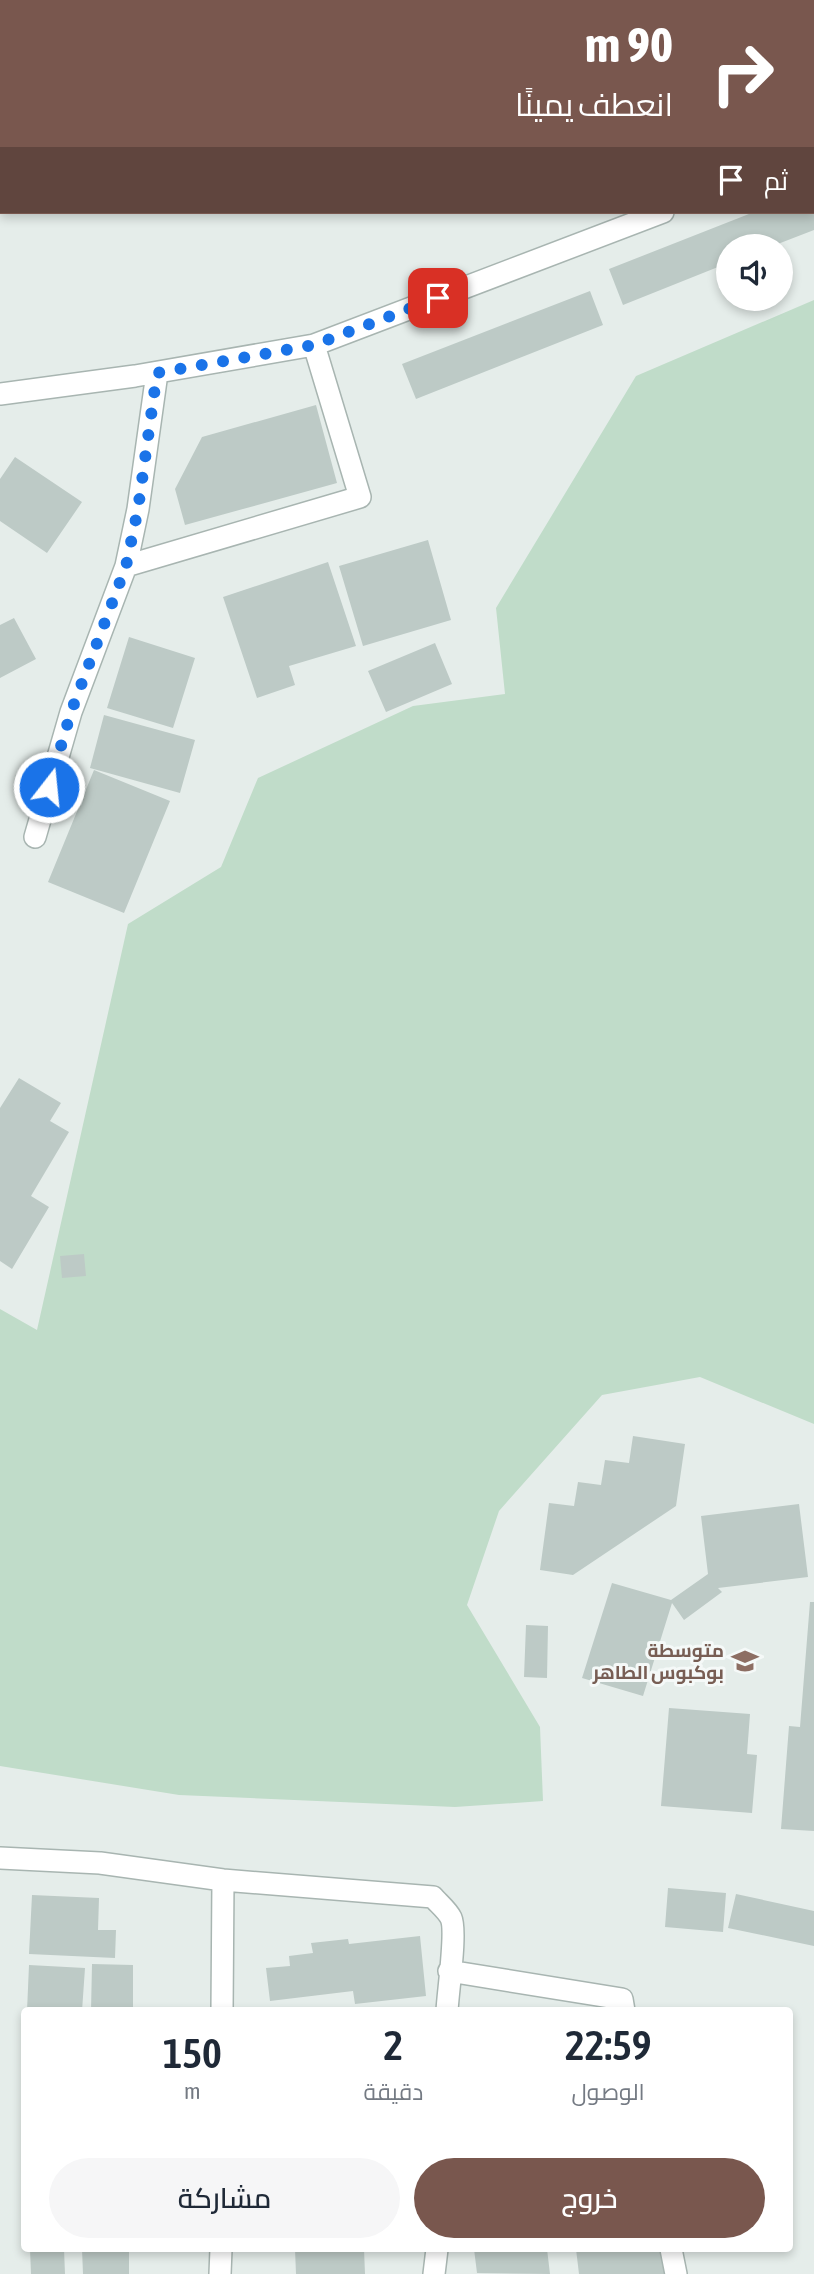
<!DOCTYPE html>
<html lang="ar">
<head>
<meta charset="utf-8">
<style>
	body { margin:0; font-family:"Asap Condensed",Cairo,sans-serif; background:#f6f6f7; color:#1f2937; direction:rtl; height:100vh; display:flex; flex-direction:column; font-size:26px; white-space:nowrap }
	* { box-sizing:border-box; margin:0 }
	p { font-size:23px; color:#747a83 }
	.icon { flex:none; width:38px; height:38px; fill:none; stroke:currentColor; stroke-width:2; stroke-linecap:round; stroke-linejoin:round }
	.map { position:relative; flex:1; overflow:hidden; direction:ltr }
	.details { position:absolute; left:21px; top:2007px; width:772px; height:245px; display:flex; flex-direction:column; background:#fff; border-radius:7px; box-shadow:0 4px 10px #0003; direction:rtl }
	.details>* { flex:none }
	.hud { position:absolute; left:0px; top:0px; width:816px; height:214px; box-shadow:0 4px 10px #0003; direction:rtl; background:#79574e; color:#fff; overflow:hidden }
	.controls { position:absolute; left:716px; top:234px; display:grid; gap:14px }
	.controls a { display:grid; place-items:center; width:77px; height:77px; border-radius:50%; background:#fff; box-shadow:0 4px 10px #0003; font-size:35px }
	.pin { position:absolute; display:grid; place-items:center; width:60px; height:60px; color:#fff; margin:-30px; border-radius:14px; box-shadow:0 4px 10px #0006 }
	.me { position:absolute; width:77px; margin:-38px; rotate:16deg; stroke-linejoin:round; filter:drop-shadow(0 0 5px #0008) }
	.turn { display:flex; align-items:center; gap:24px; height:147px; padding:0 28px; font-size:32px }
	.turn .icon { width:91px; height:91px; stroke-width:2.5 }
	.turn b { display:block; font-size:49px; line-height:60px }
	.then { display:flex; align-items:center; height:66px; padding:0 28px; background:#0003; gap:14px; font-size:26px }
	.eta { display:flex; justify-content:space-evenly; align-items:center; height:119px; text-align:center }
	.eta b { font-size:42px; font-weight:600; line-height:49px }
	.button { display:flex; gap:14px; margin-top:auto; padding:14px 28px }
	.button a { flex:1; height:80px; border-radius:42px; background:#79574e; color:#fff; font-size:28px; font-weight:600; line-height:80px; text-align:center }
	.button a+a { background:#f6f6f7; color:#1f2937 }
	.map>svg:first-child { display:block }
	.green { fill:#c0dcc9 }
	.building { fill:#bdcac6 }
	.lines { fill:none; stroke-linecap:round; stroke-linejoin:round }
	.minor-casing { stroke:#a8b5b1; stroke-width:24 }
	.trunk-casing { stroke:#c2c9c7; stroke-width:24 }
	.path { stroke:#88aea4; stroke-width:4.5; stroke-dasharray:3.5 5; stroke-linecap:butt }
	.minor { stroke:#fff; stroke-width:21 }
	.trunk { stroke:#50837a; stroke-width:21 }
	.route { stroke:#1a73e8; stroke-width:12; stroke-dasharray:0 21.6 }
	.labels { text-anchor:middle; stroke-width:6; stroke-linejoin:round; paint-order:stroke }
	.education-label { font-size:19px; font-weight:bold; fill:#785e54; stroke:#f5f9f8; text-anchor:end }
</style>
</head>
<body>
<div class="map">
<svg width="814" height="2274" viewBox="0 0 814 2274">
	<rect width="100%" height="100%" fill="#e5edea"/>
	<path class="green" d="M814 300V1424L700 1377 602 1395 499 1511 467 1605 540 1727 543 1801 455 1807 179 1795 0 1766V1309L37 1330 128 924 221 867 258 778 413 706 505 694 496 608 636 376Z"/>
	<path class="building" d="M754 212H814V230L770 247H728V263L623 305 609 269Z
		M590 291 603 325 416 399 402 364Z
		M316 405 337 483 185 525 175 489 202 437Z
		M15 457 82 502 47 553 0 521V479Z
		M428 540 451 620 363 646 339 566Z
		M328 562 356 646 289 666 295 685 257 698 223 597Z
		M14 618 36 659 0 678V625Z
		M129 637 195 658 173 728 107 708Z
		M435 643 452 684 386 712 368 671Z
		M104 715 195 740 180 793 90 768Z
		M94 770 170 801 124 913 48 882Z
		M19 1078 61 1103 50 1121 69 1132 31 1196 49 1207 12 1269 0 1261V1108Z
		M84 1254 86 1276 62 1278 60 1256Z
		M633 1436 685 1444 676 1506 573 1575 540 1570 549 1503 574 1506 578 1482 601 1485 605 1460 629 1463Z
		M799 1504 808 1577 718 1588 722 1592 684 1620 672 1603 643 1696 582 1678 612 1583 671 1600 708 1574 701 1516Z
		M810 1602H814V1831L781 1829 789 1726 800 1727Z
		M526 1625 548 1626 547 1678 524 1677Z
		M669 1708 750 1714 747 1754 757 1755 752 1813 661 1806Z
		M668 1888 726 1893 723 1932 665 1927Z
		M736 1894 814 1911V1946L728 1928Z
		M32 1895 99 1898 98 1930H116L115 1958 29 1954Z
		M420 1936 426 1996 355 2004 353 1991 270 2001 266 1968 290 1966 289 1956 313 1953 311 1943 348 1939 349 1944Z
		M92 1964 133 1965V2011H91Z
		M29 1965 85 1968 82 2011H27Z
		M30 2249H64L65 2274H31Z
		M82 2249H129V2274H83Z
		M295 2249H364L365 2274H296Z
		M474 2249H547L550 2274 477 2273Z
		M576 2249H664L667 2274H579Z"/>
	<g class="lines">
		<defs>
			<path id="minor" d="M0 394 135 376 314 345 663 212
				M126 566 360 497 314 345
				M35 837 71 712 126 566 138 509 157 373
				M0 1858 100 1863 223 1880 433 1897C438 1903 447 1910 451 1918 457 1931 448 1991 447 2011
				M449 1971 622 1999 624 2011
				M222 2011 223 1880
				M671 2249 676 2274
				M220 2274 221 2249
				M434 2274 437 2249"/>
			<path id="trunk" d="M199 2 203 0
				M329 2 333 0
				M0 99 2 98
				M0 162 2 161"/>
		</defs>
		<use href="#minor" class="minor-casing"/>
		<use href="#trunk" class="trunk-casing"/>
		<path class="path" d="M45 2 49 0
			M0 23 2 22"/>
		<use href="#minor" class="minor"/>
		<use href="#trunk" class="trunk"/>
	</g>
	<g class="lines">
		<path class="route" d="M49 787 71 712 126 566 138 509 157 373 314 345 438 298"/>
	</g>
	<defs>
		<symbol id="school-bare" viewBox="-9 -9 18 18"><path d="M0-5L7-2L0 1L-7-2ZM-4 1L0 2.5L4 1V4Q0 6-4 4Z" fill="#8d6e63" stroke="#f5f9f8" stroke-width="2.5" paint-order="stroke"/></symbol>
	</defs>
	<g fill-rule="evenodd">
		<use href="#school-bare" x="726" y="1642" width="38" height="38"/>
	</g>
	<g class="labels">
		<g class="education-label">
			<text x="724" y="1657">متوسطة<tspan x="724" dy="22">بوكبوس الطاهر</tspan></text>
		</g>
	</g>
</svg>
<div class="controls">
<a><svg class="icon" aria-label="sound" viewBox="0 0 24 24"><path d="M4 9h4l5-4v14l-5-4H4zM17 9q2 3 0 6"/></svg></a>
</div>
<div class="pin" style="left:438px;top:298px;background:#d93025"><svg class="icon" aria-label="arrive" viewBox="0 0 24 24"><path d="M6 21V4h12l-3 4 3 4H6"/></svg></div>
<svg class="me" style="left:49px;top:787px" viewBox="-20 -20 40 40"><circle r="17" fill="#1a73e8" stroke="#fff" stroke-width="3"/><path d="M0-11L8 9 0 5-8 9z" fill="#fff"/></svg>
<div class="hud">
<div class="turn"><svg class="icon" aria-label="right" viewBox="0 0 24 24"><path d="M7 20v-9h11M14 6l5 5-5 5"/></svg><div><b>90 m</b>انعطف يمينًا</div></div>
<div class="then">ثم<svg class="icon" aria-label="arrive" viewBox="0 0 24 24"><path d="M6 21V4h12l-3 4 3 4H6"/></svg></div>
</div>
<section class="details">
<div class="eta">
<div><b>22:59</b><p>الوصول</p></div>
<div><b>2</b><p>دقيقة</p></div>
<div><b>150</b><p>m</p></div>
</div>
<div class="button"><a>خروج</a><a>مشاركة</a></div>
</section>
</div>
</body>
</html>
